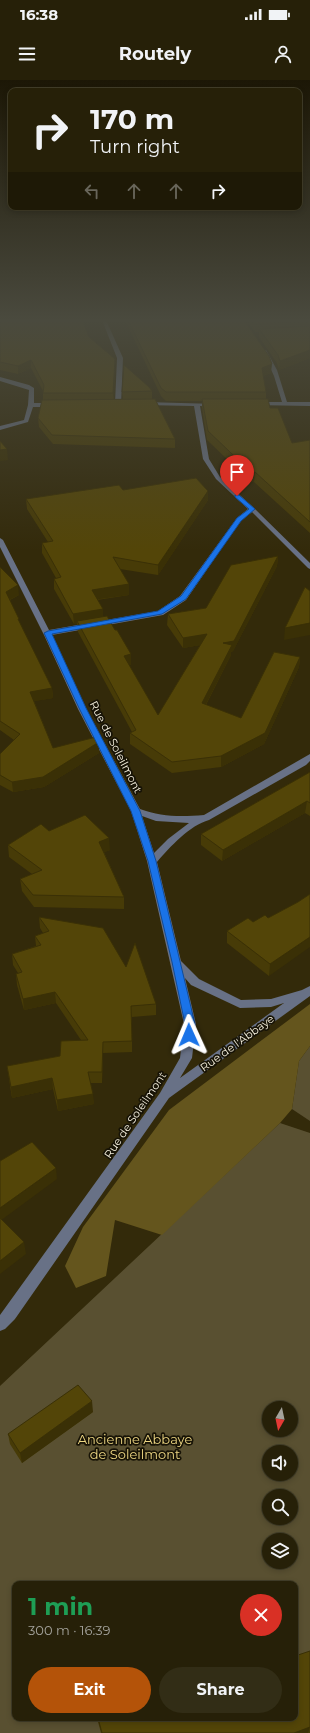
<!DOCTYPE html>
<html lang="en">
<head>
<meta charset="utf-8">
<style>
	body { margin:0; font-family:Montserrat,sans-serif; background:#322d16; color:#f1f3f6; height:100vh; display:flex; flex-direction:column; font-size:15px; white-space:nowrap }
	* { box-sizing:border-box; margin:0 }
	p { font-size:13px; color:#a4a39c }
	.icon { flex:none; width:22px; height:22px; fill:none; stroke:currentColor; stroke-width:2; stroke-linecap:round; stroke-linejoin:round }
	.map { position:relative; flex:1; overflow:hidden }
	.side { position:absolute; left:12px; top:1501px; width:286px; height:140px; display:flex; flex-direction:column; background:#262008; border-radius:8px; box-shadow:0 2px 6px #0003,0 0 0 1px #423e29 }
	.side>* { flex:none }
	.banner { position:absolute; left:8px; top:8px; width:294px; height:122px; border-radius:8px; box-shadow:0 2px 6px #0003,0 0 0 1px #423e29; background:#262008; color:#f1f3f6; overflow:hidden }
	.needle { width:26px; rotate:189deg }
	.tools { position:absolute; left:262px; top:1321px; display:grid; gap:8px }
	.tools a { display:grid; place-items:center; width:36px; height:36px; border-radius:50%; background:#262008; box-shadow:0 2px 6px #0003,0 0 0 1px #423e29; font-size:20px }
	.pin { position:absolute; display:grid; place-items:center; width:34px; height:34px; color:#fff; margin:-41px -17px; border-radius:50% 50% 50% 0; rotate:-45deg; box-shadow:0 0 4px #0007 }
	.pin .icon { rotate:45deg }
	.me { position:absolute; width:44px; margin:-22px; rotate:359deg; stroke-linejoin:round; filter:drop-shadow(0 0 3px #0008) }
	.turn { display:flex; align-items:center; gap:14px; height:84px; padding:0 16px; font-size:18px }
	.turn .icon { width:52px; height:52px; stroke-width:2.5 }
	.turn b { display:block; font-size:28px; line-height:34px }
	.lanes { display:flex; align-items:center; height:38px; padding:0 16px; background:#0003; justify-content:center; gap:20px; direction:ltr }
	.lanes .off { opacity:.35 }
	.round { display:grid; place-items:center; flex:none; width:42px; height:42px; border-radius:21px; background:#322d16 }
	.headline { display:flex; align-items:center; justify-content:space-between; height:68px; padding:0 16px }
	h1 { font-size:24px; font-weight:700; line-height:30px; color:#1e9e55 }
	.action { display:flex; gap:8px; margin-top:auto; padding:8px 16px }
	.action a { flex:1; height:46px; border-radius:24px; background:#b45309; color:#fff; font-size:16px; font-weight:700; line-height:46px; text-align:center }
	.action a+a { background:#322d16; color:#f1f3f6 }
	.status { display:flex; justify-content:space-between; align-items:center; height:28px; padding:0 20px; background:#262008; direction:ltr }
	.status svg { height:11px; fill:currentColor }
	header { display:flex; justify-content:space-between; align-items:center; height:52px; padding:0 16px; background:#262008; font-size:18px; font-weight:700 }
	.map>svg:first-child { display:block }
	.green { fill:#595031; fill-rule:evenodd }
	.forest { fill:#64551d }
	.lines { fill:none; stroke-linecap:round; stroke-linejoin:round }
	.minor { fill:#687186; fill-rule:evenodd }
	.wall { fill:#473b07 }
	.shaded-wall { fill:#3a3006 }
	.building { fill:#534508; stroke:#3a3006 }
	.route { fill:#1a73e8; stroke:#114b97 }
	.labels { text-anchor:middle; stroke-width:3.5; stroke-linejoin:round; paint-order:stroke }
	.street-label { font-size:11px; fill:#f8f3e1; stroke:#171306 }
	.near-park-label { font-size:13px; fill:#eed784; stroke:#171306 }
</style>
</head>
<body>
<div class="status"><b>16:38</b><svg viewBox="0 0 49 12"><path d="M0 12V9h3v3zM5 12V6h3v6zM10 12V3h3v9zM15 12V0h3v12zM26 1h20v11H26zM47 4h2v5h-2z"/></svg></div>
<header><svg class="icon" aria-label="menu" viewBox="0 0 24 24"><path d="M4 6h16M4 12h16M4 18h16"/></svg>Routely<svg class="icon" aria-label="person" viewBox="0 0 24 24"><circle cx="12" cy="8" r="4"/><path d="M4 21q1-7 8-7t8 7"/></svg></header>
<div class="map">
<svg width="310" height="1653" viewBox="0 0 310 1653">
	<rect width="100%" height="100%" fill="#332a0a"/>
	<path class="green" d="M310 966V1041L292 1029 299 981Z
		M280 1043 310 1053V1653H0V1306ZM269 1328H291V1350H269ZM269 1372H291V1394H269ZM269 1416H291V1438H269ZM269 1460H291V1482H269ZM15 1504H295V1638H15Z"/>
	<path class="forest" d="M310 924V966L299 981 292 1029 280 1043 162 1155 115 1140 106 1196 76 1208 65 1186 83 1147 169 1030Z"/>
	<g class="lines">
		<path class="minor" d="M102 240H106L123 278 121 324 118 326 115 324 117 278Z
			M262 270H266L277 290 287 322H310V326L253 325V323L255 322H282L274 296Z
			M0 297 29 305 34 308V323H53L56 325 53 327H33L28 342 0 350V346L24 340 28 325 29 310 0 301Z
			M145 322 217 324V326L215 327 200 326 209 379 220 397 254 428 310 483V489L308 488 252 432 241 440 186 520 163 535 52 555 86 629 140 729C161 737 181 737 204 735L310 674V681L306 685 209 740C190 745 170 767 157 782L181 881 199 899 241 920 271 919 302 910 310 906V916L169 1018 15 1239 5 1249 0 1251V1235L160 1013 180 978 184 944 147 781 131 731 78 629 44 555 0 467V458L3 460 49 550 158 531 180 516 237 438 248 429 216 399 203 379 194 326 143 325V323ZM142 736 156 741 189 743 168 759 154 773ZM185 898 191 905 240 928 271 927 284 923 180 998 192 978 196 944Z"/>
	</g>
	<path class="wall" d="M0 240 89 257 115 287 114 319H123L122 312 152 311V319L175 359V368L53 364 39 347 38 338 43 320V311L31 288 18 294 0 290Z
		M125 240H244L271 293 263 296 266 312V319L270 328 292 363 310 360V453L254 402H251L207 360 202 328V321H166L161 316Z
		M246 240H310V278L279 290 277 283 259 257V252H255Z
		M123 410 208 420 158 495 120 489 129 515 97 520 103 537 131 585H129L158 635 200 565 183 568 167 545 168 534 206 528 278 476 277 486 233 571 231 572V575L206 625 241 638 300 577 299 587 264 664 221 687 172 693 130 664V653L132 652 78 552 77 544H74L54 509V499L56 498 42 473V463L48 462 27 429 26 419Z
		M0 487 19 515 10 520 19 542 52 608 53 618 34 621 53 668 99 673 44 707 13 712 0 705V674L14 660 0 650Z
		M310 692V736L305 733 222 781 201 765V754Z
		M49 751 110 770 104 772 124 817V829L34 827 22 811 20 799 32 794 9 777 8 765Z
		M298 822 269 896 227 863V851L253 842 268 838Z
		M39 837 126 887 156 924V935L132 937V972L103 973 102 1003H90L94 1024 58 1031 53 1009 12 1018 7 986 60 976 81 960 56 923 24 930 17 905 16 894 18 893 13 885 12 874 36 866 35 856 43 853 40 848Z
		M93 1332 22 1383 10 1364 8 1354Z
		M310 1571V1653H101L97 1638H295Z"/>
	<path class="shaded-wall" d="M310 270V278L279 290 280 281Z
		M115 279V287L114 322 113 313Z
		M31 280V288L18 294V286Z
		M272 284 271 293 261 296 262 288Z
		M7 369 8 380 0 381V370Z
		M255 392 254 402H251L252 393Z
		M208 411V420L158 495V485Z
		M278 476 277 486 233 571 231 572V575L201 634 202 623 223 563Z
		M129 504V515L92 520V510Z
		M18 505 19 515 7 521 6 512Z
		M103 529V539L77 541V544H74L73 534Z
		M310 543V555L284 560 285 548Z
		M207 554V564L183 568V558Z
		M131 574V585L124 586V576Z
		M300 577 299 587 264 664 221 687V676Z
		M52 608 53 618 31 622 30 612Z
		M99 662V673L44 707 13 712 12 702Z
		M307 721 305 733 222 781 223 770Z
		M109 758 110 770 100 774 99 762Z
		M310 857V867L269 896 270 884Z
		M55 912 56 923 24 930 23 919Z
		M103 962V973L102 1003V992Z
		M52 998 53 1009 12 1018 11 1007Z
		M93 1014 94 1024 58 1031 57 1020Z
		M56 1088 57 1099 0 1141V1128Z
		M24 1162 26 1174 0 1194V1181Z
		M92 1321 93 1332 22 1383 20 1373Z
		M310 1647 308 1653H294Z"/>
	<path class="building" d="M0 240H82L89 257 115 279 113 313H43L44 305 31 280 18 286 0 282Z
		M128 240H244L269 276 272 284 262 288 266 312H166L161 308Z
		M252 240H310V241L255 244Z
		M310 246V270L280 281 278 275 259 249Z
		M124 285 149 307 152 311 122 312Z
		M155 319 175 359 52 355 38 338 42 320Z
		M202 319H268L270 328H278L292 363 310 360V442L255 392 252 393 208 351Z
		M0 361 7 369 0 370Z
		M196 398 208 411 158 485 113 477 129 504 92 510 103 529 73 534 54 499 61 497 42 463 53 461 26 419 119 405 123 410Z
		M278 476 234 561 223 563 232 565 202 623 241 638 274 572 300 577 265 653 221 676 172 682 130 653 136 650 77 541 107 536 115 550H117L131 574 124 576 158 635 207 554 183 558 168 534 206 528 231 485Z
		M0 487 18 505 6 512 19 539H18L52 608 30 612 53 668 96 657 99 662 43 697 12 702 0 695V674L20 654 0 641Z
		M305 507 310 511V543L285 548Z
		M310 692V723L307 721 223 770 201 754Z
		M85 735 109 758 99 762 124 817 33 815 20 799 42 790 8 765 41 744 49 751Z
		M310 814V857L270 884 227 851 248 838 253 842 265 835 268 838 298 822Z
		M39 837 103 848 126 887 135 863 156 924 131 926 132 961 103 962 102 992H88L93 1014 57 1020 52 998 11 1007 7 986 60 976 61 961 88 960 55 912 23 919 16 894 22 892 12 874 41 865 35 856 49 851Z
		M32 1062 56 1088 0 1128V1081Z
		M0 1138 24 1162 0 1181Z
		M78 1305 92 1321 20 1373 8 1354Z
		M310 1571V1647L294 1653H102L98 1638H295V1576Z"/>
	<linearGradient id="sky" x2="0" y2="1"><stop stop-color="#1c1706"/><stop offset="0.51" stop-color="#4a4a3e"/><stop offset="1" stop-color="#4a4a3e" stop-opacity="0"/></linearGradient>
	<rect width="310" height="471" fill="url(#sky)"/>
	<path class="route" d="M235 415H239L255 429 241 441 186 519 162 534 52 554 86 628 140 731 156 781 195 944 192 958H185L184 955 185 944 172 882 148 781 131 731 79 628 44 553 48 551 158 531 181 516 237 438 249 429 235 417Z"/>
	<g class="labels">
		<g class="street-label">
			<text transform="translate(116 667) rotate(63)" y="4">Rue de Soleilmont</text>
			<text transform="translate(237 963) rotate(-36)" y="4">Rue de l'Abbaye</text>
			<text transform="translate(135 1035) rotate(-56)" y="4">Rue de Soleilmont</text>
		</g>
		<g class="near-park-label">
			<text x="135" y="1364">Ancienne Abbaye<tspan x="135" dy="15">de Soleilmont</tspan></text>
		</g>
	</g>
</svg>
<div class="tools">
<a><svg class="needle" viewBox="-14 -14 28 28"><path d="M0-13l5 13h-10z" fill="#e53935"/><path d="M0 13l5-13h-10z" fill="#a4a39c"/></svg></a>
<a><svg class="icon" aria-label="sound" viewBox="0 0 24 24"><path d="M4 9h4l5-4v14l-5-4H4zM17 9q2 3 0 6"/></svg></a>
<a><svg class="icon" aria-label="search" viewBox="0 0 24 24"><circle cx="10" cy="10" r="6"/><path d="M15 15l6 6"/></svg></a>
<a><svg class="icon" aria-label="layers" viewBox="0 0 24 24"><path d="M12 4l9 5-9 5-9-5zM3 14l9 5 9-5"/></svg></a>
</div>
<div class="pin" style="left:237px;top:416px;background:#d93025"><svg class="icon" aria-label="arrive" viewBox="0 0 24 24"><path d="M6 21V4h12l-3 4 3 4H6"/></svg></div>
<svg class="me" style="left:189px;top:955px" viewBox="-20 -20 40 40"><path d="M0-17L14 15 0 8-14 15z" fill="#1a73e8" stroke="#fff" stroke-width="4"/></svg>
<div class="banner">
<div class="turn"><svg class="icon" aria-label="right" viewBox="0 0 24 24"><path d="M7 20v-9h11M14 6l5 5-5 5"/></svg><div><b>170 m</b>Turn right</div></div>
<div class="lanes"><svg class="icon off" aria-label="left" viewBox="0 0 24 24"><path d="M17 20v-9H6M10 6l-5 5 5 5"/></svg><svg class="icon off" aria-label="ahead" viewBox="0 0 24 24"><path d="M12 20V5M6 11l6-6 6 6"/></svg><svg class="icon off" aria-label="ahead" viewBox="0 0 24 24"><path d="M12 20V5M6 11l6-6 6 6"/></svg><svg class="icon" aria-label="right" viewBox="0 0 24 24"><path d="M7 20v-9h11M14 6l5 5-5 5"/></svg></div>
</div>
<section class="side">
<div class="headline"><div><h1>1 min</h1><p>300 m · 16:39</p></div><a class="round" style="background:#d93025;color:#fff"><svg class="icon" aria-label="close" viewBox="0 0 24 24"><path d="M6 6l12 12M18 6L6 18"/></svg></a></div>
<div class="action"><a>Exit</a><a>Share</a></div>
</section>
</div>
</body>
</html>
